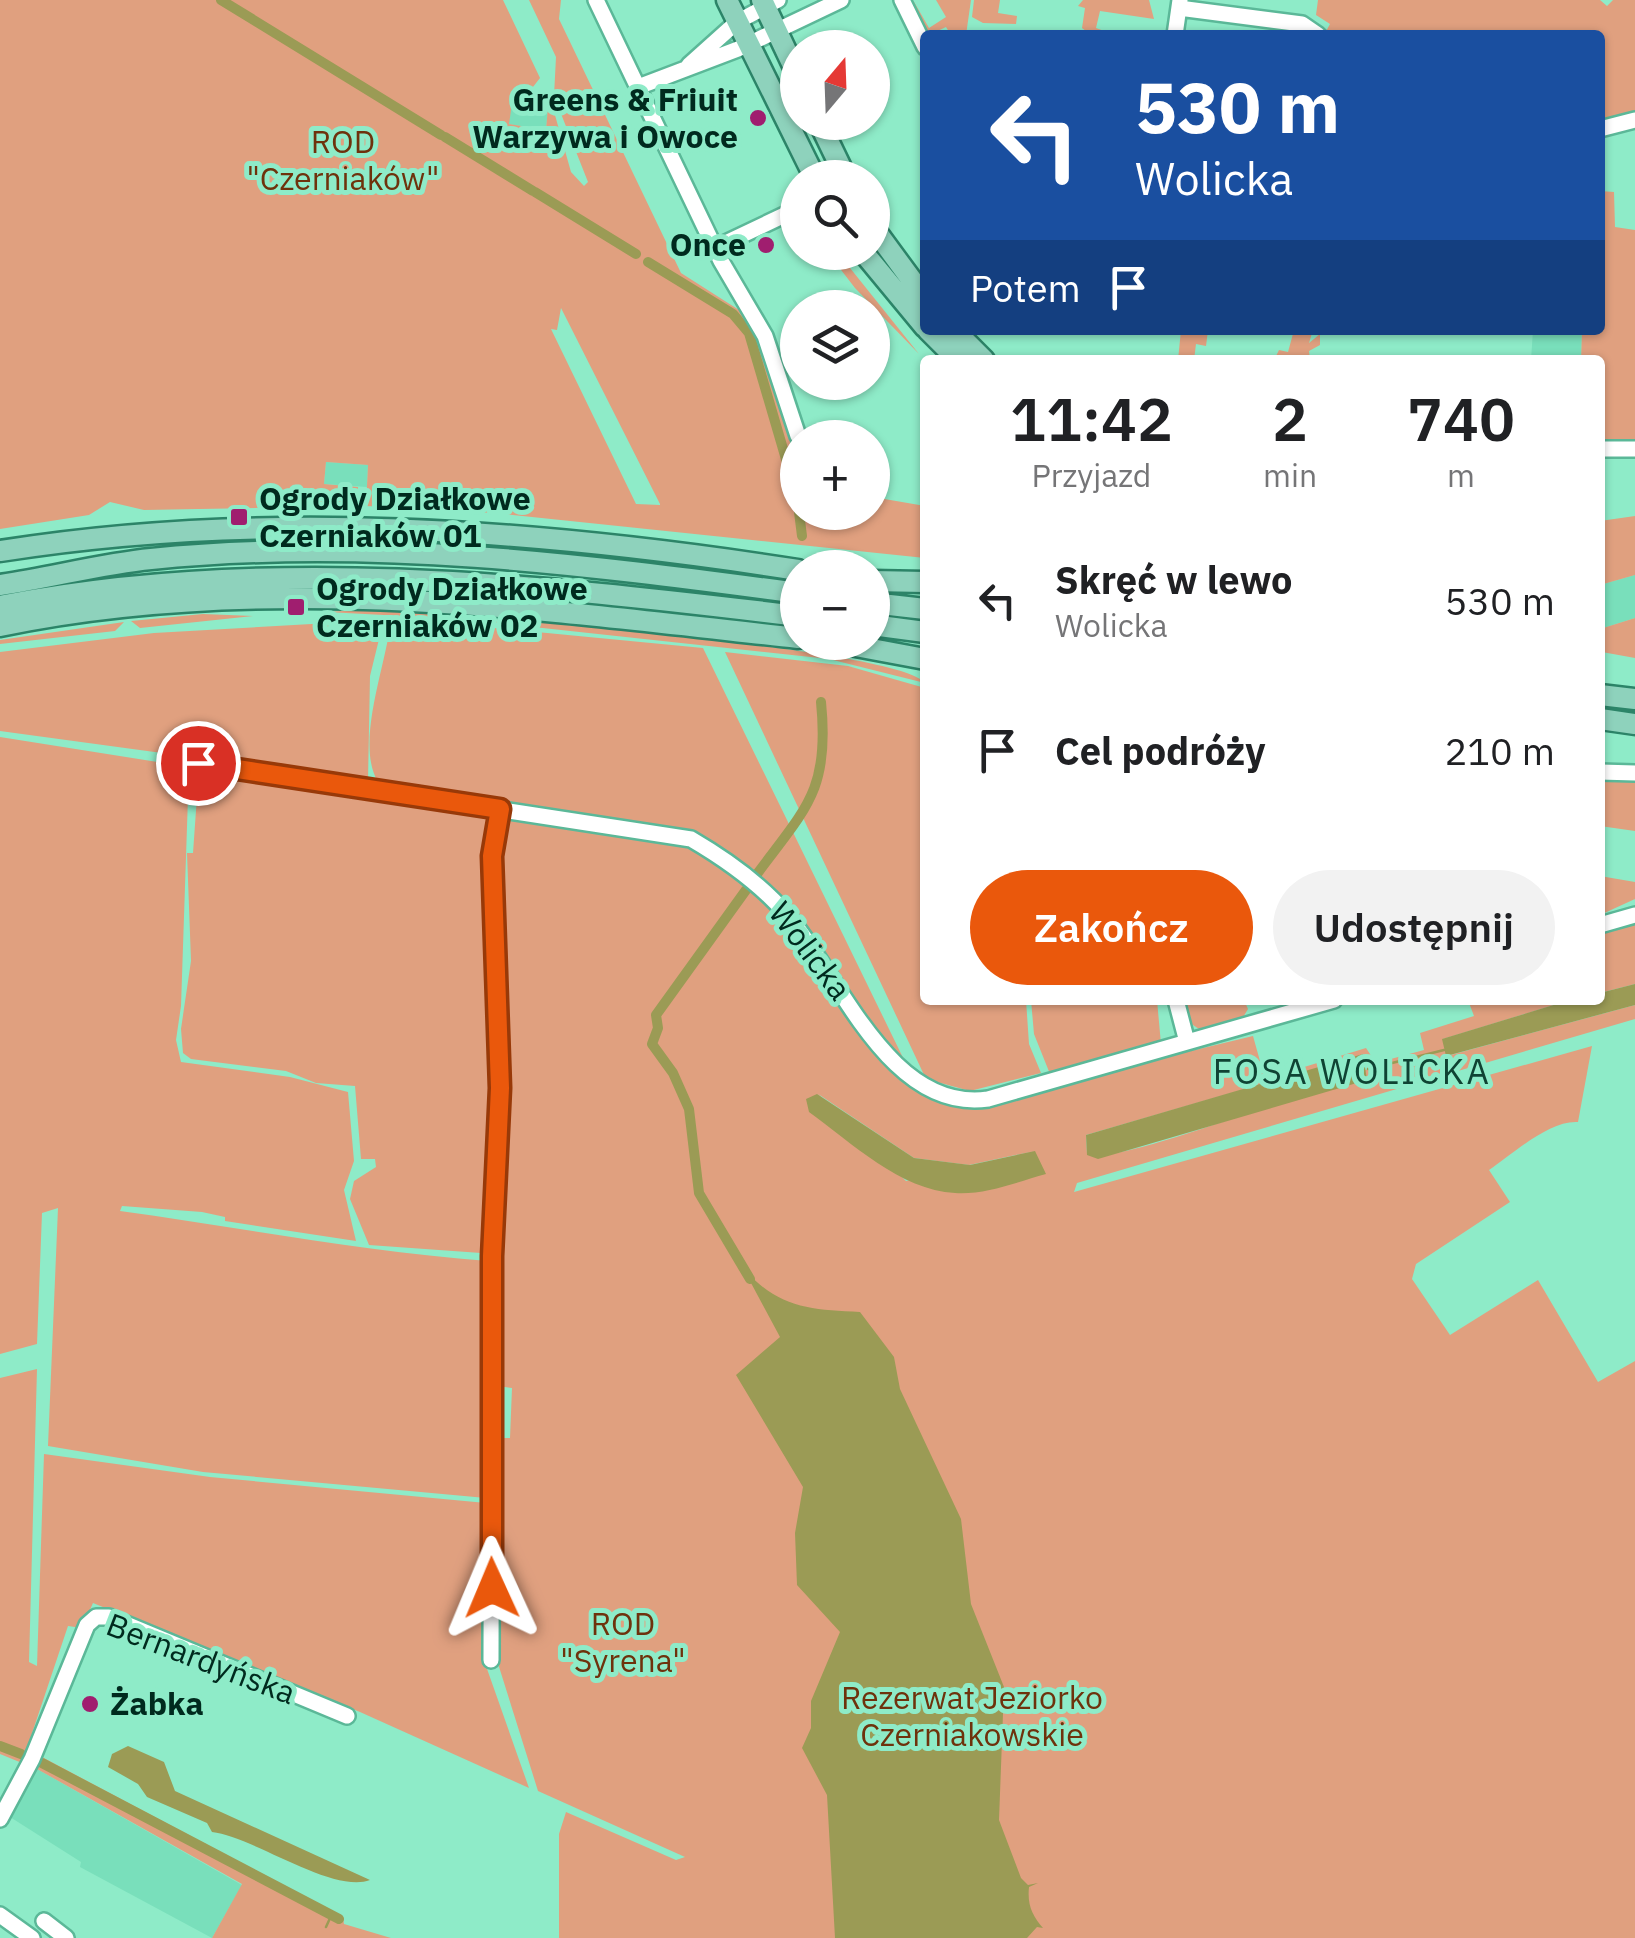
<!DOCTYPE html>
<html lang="pl">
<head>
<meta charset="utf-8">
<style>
	body { margin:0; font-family:"IBM Plex Sans",sans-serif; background:#f2f2f2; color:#202124; height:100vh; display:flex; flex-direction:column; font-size:38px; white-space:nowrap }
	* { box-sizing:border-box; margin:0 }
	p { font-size:32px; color:#757577 }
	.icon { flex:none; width:55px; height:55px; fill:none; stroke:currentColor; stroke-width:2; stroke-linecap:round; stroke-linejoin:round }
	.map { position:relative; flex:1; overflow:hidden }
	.side { position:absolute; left:920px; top:355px; width:685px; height:650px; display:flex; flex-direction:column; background:#fff; border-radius:10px; box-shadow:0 2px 8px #0004 }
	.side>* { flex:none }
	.top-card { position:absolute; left:920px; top:30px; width:685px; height:305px; border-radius:10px; box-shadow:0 2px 8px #0004; background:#1a4fa0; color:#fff; overflow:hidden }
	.needle { width:65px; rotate:19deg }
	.buttons { position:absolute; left:780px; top:30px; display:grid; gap:20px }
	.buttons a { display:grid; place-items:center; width:110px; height:110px; border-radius:50%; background:#fff; box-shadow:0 2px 8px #0004; font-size:50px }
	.pin { position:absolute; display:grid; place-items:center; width:85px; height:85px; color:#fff; margin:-42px; border:5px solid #fff; border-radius:50%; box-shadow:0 2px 10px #0007 }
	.me { position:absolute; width:110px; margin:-55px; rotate:359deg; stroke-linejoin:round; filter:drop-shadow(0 0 8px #0008) }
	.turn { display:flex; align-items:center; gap:35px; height:210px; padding:0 50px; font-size:45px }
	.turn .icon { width:130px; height:130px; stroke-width:2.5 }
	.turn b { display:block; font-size:70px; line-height:85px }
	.then { display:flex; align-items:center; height:95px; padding:0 50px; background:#0003; gap:20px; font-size:38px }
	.eta { display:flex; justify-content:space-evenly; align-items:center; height:170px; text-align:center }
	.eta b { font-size:60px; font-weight:600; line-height:70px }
	.action { display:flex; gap:20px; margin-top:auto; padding:20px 50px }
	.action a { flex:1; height:115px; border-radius:60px; background:#ea580c; color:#fff; font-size:40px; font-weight:600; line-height:115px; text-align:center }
	.action a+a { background:#f2f2f2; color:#202124 }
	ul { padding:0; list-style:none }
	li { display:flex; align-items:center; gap:30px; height:150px; padding:0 50px }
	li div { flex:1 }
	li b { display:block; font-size:38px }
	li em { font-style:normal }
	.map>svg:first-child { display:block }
	.built { fill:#79dfbb }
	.green { fill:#e0a07f; fill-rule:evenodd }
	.water { fill:#9b9b55 }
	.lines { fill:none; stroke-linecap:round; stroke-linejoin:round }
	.stream { stroke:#9b9b55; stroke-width:2.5 }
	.canal { stroke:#9b9b55; stroke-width:10 }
	.minor-casing { stroke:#5bb898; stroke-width:20 }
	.major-casing { stroke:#2c8468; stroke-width:25 }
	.minor { stroke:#fff; stroke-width:15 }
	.major { stroke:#8ed2bc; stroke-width:20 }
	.route-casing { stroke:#983908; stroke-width:25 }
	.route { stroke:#ea580c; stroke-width:18 }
	.poi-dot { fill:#a01e6f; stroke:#8eebc8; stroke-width:4 }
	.labels { text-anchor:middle; stroke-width:10; stroke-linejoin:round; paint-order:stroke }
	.poi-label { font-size:32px; font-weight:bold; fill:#002a1e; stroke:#8eebc8; text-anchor:start }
	.park-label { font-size:32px; fill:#6e320c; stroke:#8eebc8 }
	.street-label { font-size:32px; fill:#002a1e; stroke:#8eebc8 }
	.neighbourhood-label { font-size:35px; letter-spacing:2.5px; fill:#0f4333; stroke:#8eebc8 }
</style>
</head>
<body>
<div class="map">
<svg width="1635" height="1938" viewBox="0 0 1635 1938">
	<rect width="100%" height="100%" fill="#8eebc8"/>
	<path class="built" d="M514 89 549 95 546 130 508 124Z
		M1533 330H1582L1581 360H1531Z
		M326 462 368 465 367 487 324 484Z
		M1635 575V618L1600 629V585Z
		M37 1769 242 1885 212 1938 80 1867 81 1862 10 1817Z"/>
	<path class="green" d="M0 0H503L540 78 529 92 514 90 509 124 546 130 548 106 553 108 571 172 584 186 588 182 554 96 556 57 529 0H561L559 19 681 273 739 310 752 327 797 462 798 512H872L873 497 925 506V558L494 513 366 506 368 465 326 462 324 484 358 487V506L144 510 110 502 89 515 0 529ZM561 308 660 504V505L636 504 551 329 557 330Z
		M913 0 929 28 946 17 936 0H971L966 35H951L946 27 929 35Z
		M974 0H1000L998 13 1017 16 1016 24 983 23 972 17Z
		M1083 0H1149L1154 19 1100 11 1096 28 1115 35H1091L1082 28 1085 8 1078 6Z
		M1318 0H1600L1607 6 1613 0H1635V111L1600 120V35H1324L1330 24 1316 15Z
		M1600 191 1614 192 1615 227 1635 230V444L1600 445V360H1581L1582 330H1600Z
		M828 253H838L919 354 855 288Z
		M1181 330H1208L1206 346 1196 344 1194 360H1178Z
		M1294 330H1313L1309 343 1320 334V345L1309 351 1310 360H1274L1279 350 1288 352Z
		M1635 516V575L1600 585V521Z
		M359 610C431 612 899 647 925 683L829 659 460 619 327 612Z
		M203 614 253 616 140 628 131 621Z
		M391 618 703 648 909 1070 841 986 797 920 672 829 378 782C354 742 388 661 391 618Z
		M1635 618V658L1602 652 1600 629Z
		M365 621 382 627 370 676 368 781 0 731V652L154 633Z
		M124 622 115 631 0 644V640Z
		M725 652 848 666 925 688V1000H1026L1029 1044 1041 1073 970 1091 926 1079Z
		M0 737 189 767 181 1006 176 1040 181 1062 290 1077 348 1092 354 1161 344 1190 356 1241 225 1221V1217L202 1212 122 1206 120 1211C243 1228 365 1252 488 1261L486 1498 203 1472 48 1446 58 1208 42 1213 37 1344 0 1354Z
		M199 768 496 811 488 1250 481 1253 369 1245 350 1199 354 1181 376 1167 375 1159H361L355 1086 316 1083 286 1071 191 1059 183 1053 181 1029 191 961 187 853H193Z
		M1600 777 1635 778V831L1600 826Z
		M513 816 689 841 755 888 804 945 796 951 869 1048 938 1100 965 1107 1164 1054 1166 1057 1253 1036 1265 1079 1366 1048 1376 1063 1424 1050 1420 1033 1474 1016 1468 1000H1570L1443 1039 1447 1056 1635 1005V1019L1077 1183 1074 1192 1592 1046 1578 1122C1549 1120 1513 1154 1489 1170L1510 1202 1416 1264 1412 1279 1450 1335 1538 1280 1598 1382 1635 1361V1938H559V1834L566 1812 676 1860 685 1857 538 1791 495 1654 496 1438H510L512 1388 498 1386 499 1262 508 1147 496 871 504 821ZM1363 1055 1368 1069C1324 1084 1117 1167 1087 1154L1086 1135ZM818 1094 914 1158 969 1165 1035 1151 906 1181Z
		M1600 876 1635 882V899L1600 915Z
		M1635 919V984L1600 993V929Z
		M1031 1000H1157L1161 1044 1050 1074 1034 1034Z
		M1183 1000H1244L1248 1009 1242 1019 1202 1031 1190 1023Z
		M37 1369 29 1662 37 1666 44 1454 210 1477 486 1503V1666L529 1788 360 1712 93 1603 82 1628 68 1626 22 1763 0 1754V1378Z
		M42 1757 343 1917 344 1924 391 1938H212L242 1884 37 1769Z"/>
	<path class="water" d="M1635 984V1005L1446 1056 1442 1039 1570 1000H1600V993Z
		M1363 1054 1367 1080 1098 1159 1087 1155 1086 1135Z
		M817 1094 914 1158 970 1165 1035 1151 1046 1174C1017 1182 985 1195 955 1193 900 1190 852 1143 809 1112L806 1099Z
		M743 1268C778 1308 810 1310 860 1312L894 1357 900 1389 961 1519 971 1604 1004 1687 999 1820 1021 1878 1028 1885 1038 1883 1029 1887C1027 1906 1033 1916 1043 1928L1037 1927 1027 1938H835L827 1795 802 1748 811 1728V1701L840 1632 797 1585 795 1533 803 1487 736 1375 780 1337Z
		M128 1746 164 1762 175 1791 370 1880C332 1894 252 1836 212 1832L207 1823 147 1797 138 1784 108 1767 112 1754Z"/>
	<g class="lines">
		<path class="stream" d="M1368 1069 1444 1050
			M326 1927 331 1916"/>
		<path class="canal" d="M221 0 441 135
			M445 137 533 191
			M535 192 636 254
			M648 262 733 314 749 333 798 500
			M799 512 802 536
			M757 874C806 808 830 790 821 702
			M746 890 656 1015 658 1028 652 1044 673 1073 689 1109 699 1193 750 1279
			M0 1746 21 1754
			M42 1763 339 1919"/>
		<defs>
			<path id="minor" d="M596 0 721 261 765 336 798 436
				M902 0 925 47
				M1179 8 1302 24 1318 35
				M1175 35 1180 0
				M689 65 737 22 778 0
				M638 87 738 49 841 0
				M1600 129 1635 120
				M715 248 795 210
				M1600 449H1635
				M198 763 691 839C727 860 761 884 788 916 840 977 890 1113 988 1099L1334 1000
				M1600 772 1635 773
				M1600 925 1635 915
				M1176 1000 1187 1042
				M491 1660 492 1256 500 1088 492 856 500 809
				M0 1819 32 1759 87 1625 96 1617H109L347 1716
				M0 1915 32 1938
				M44 1921 66 1938"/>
			<path id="major" d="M727 0 815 178
				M762 0 798 76
				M819 122 846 178
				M872 226 925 298
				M863 252 925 327
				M928 330 958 360
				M954 330 984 360
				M0 551C264 509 535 529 798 570
				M872 581 925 582
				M0 585C50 578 100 564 151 559 368 537 582 564 798 593
				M872 603 925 609
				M0 606C265 554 532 584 798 616
				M872 625 925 632
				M0 626C265 571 532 609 798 638
				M834 642 925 659
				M1600 695 1635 699
				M1600 719 1635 724"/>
		</defs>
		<use href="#minor" class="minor-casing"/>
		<use href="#major" class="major-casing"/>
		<use href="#minor" class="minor"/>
		<use href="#major" class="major"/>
	</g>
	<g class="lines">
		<defs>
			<path id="route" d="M198 763 500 809 492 856 500 1088 492 1256V1588"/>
		</defs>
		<use href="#route" class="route-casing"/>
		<use href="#route" class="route"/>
	</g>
	<g class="poi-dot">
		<circle cx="758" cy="118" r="10"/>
		<circle cx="766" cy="245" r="10"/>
		<rect x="229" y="507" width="20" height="20" rx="5"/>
		<rect x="286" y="597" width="20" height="20" rx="5"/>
		<circle cx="90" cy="1704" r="10"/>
	</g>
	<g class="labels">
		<g class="poi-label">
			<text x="738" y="111" text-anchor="end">Greens &amp; Friuit<tspan x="738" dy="37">Warzywa i Owoce</tspan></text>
			<text x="746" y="256" text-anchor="end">Once</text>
			<text x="259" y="510">Ogrody Działkowe<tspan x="259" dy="37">Czerniaków 01</tspan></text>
			<text x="316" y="600">Ogrody Działkowe<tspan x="316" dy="37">Czerniaków 02</tspan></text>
			<text x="110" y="1715">Żabka</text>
		</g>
		<g class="park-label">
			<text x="343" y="153">ROD<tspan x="343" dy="37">"Czerniaków"</tspan></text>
			<text x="623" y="1635">ROD<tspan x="623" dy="37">"Syrena"</tspan></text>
			<text x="972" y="1709">Rezerwat Jeziorko<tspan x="972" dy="37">Czerniakowskie</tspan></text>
		</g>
		<g class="street-label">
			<text transform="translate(810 951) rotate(53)" y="11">Wolicka</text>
			<text transform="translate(201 1659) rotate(21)" y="11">Bernardyńska</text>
		</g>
		<g class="neighbourhood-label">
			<text x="1352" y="1084">FOSA WOLICKA</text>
		</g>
	</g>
</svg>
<div class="buttons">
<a><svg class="needle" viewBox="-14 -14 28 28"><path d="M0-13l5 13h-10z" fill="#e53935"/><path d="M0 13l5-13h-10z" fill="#757577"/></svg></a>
<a><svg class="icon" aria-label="search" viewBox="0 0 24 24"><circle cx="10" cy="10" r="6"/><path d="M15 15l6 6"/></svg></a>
<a><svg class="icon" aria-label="layers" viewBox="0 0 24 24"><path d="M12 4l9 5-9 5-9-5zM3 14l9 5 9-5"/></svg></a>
<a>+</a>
<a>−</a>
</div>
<div class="pin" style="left:198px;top:763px;background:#d93025"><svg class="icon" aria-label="arrive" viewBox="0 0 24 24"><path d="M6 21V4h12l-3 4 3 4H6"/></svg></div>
<svg class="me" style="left:492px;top:1588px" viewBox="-20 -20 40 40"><path d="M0-17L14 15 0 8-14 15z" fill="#ea580c" stroke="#fff" stroke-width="4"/></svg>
<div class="top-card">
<div class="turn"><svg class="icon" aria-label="left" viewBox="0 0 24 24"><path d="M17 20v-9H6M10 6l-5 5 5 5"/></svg><div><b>530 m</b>Wolicka</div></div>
<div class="then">Potem<svg class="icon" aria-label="arrive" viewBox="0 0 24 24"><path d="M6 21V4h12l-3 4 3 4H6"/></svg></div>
</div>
<section class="side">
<div class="eta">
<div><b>11:42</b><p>Przyjazd</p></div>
<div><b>2</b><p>min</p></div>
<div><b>740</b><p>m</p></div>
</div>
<ul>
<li><svg class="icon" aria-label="left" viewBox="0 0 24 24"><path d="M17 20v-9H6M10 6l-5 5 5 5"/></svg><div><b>Skręć w lewo</b><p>Wolicka</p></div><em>530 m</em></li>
<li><svg class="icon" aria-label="arrive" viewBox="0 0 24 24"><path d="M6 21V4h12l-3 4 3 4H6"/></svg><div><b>Cel podróży</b></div><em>210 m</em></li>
</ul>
<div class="action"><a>Zakończ</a><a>Udostępnij</a></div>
</section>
</div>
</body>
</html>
